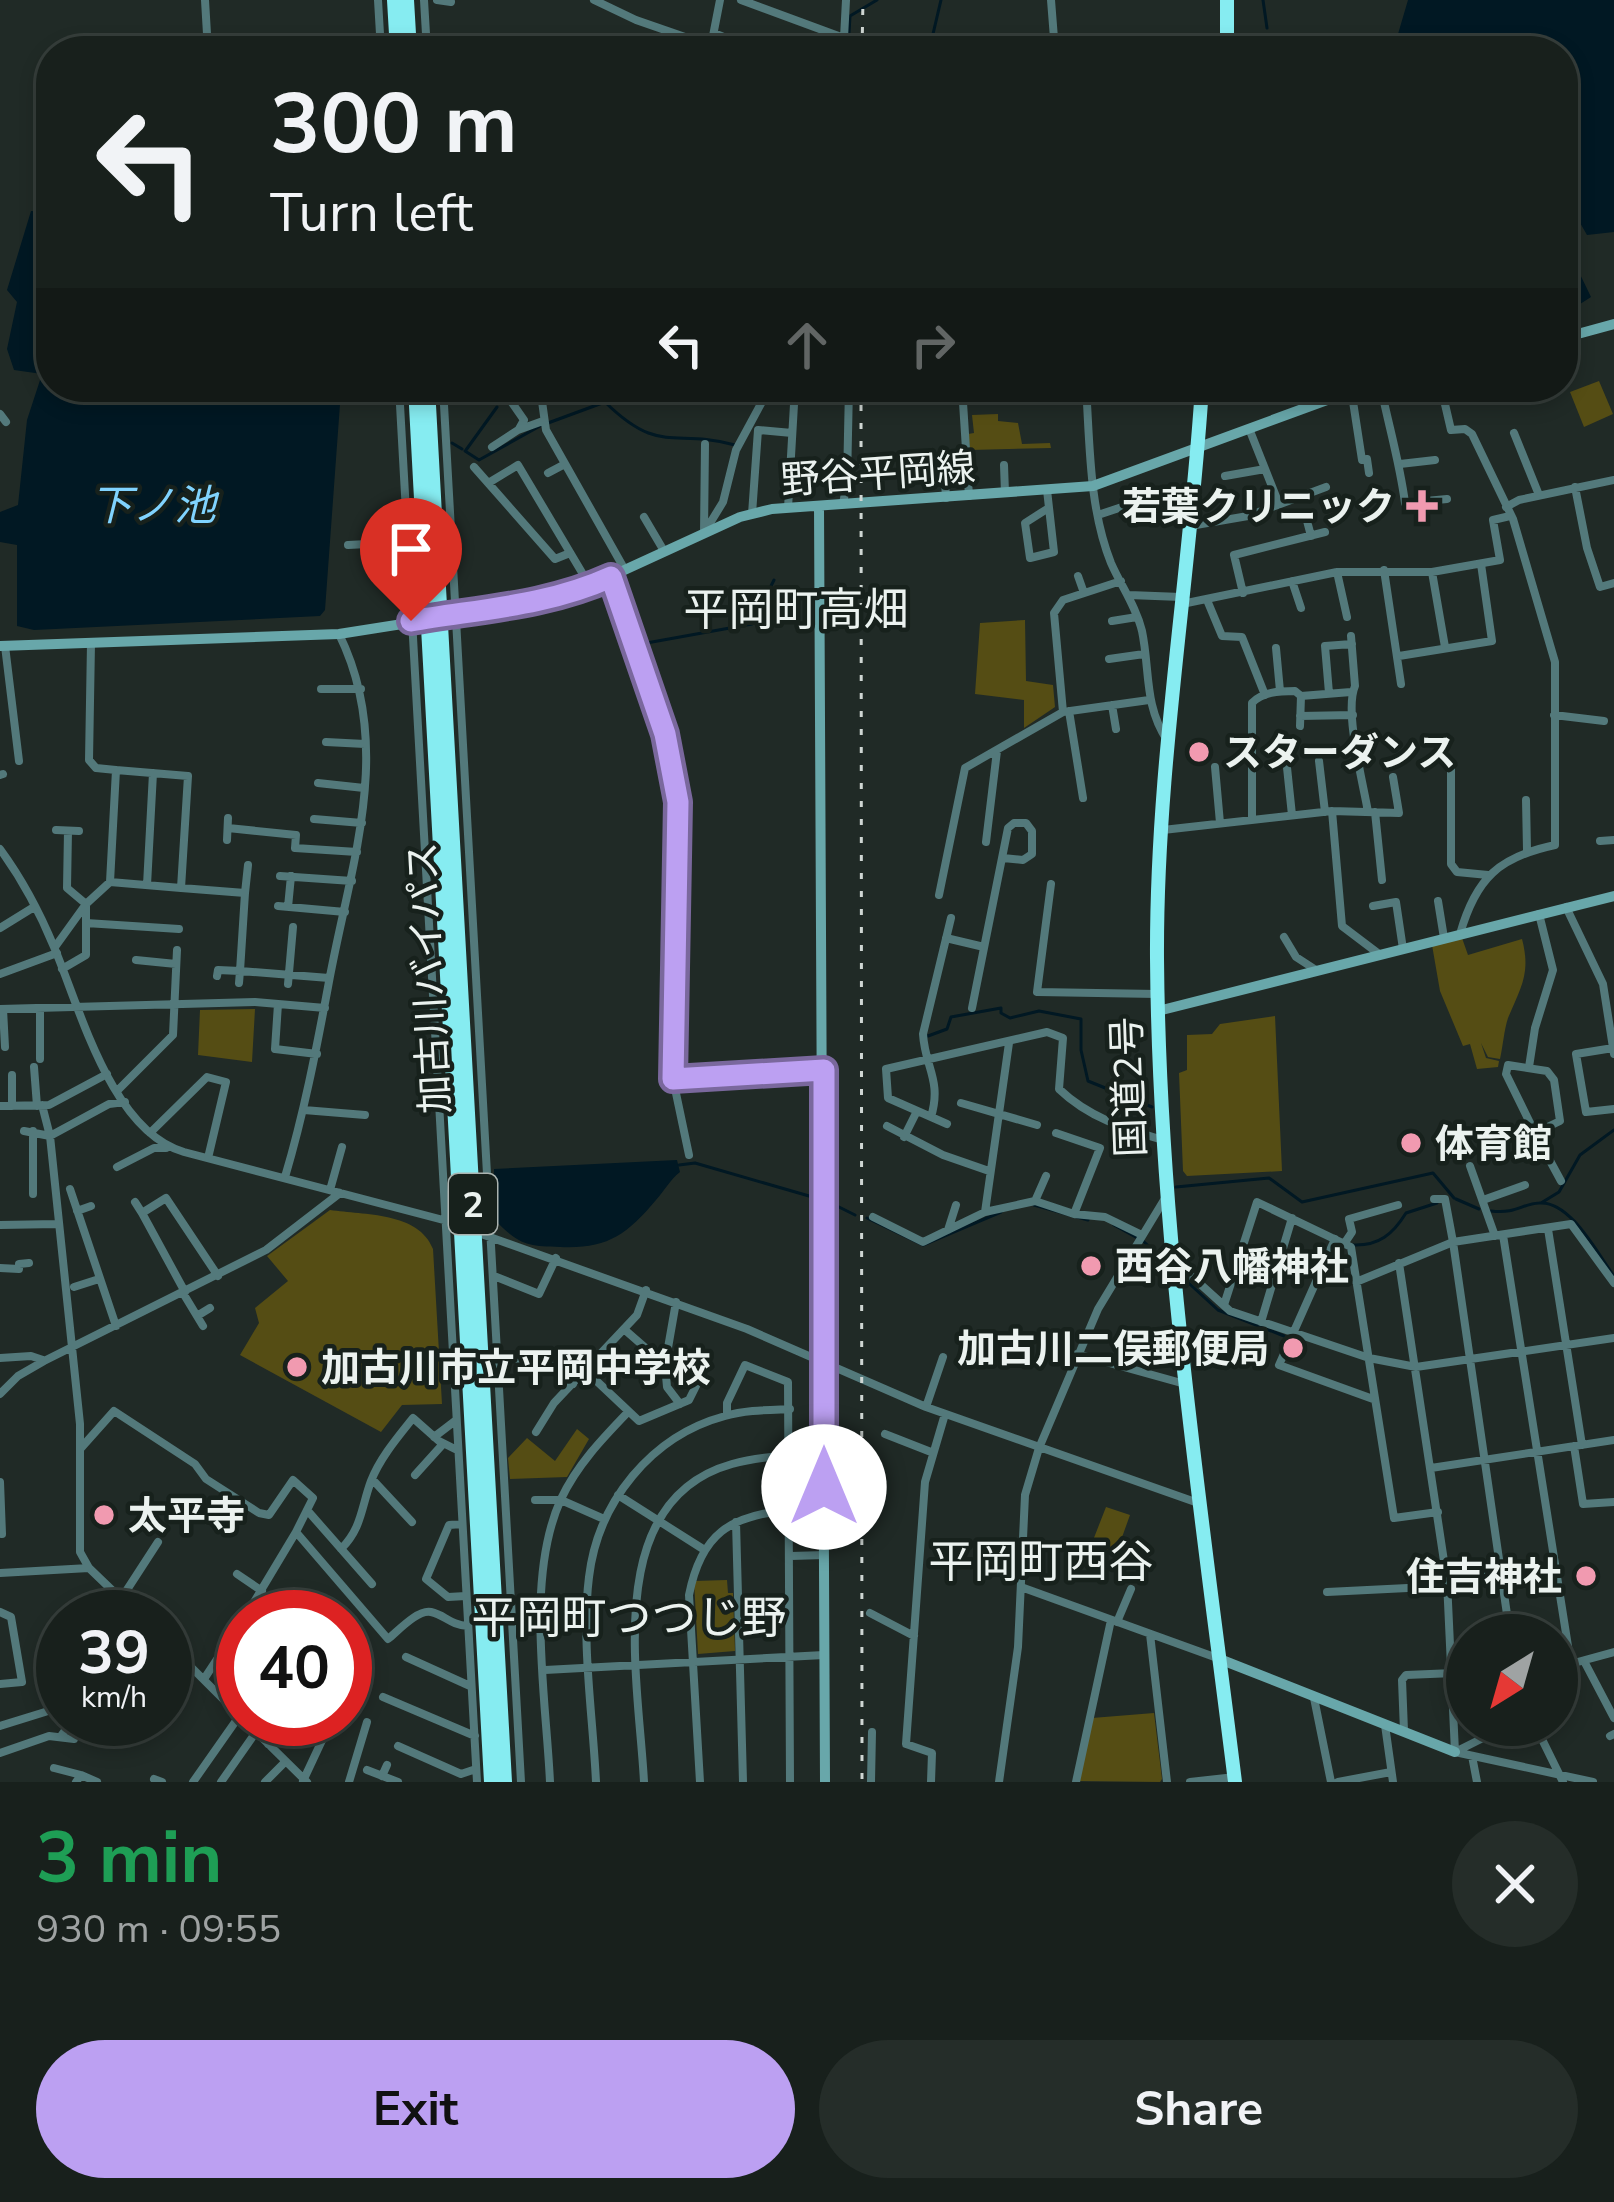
<!DOCTYPE html>
<html lang="en">
<head>
<meta charset="utf-8">
<style>
	body { margin:0; font-family:"Nunito Sans","Noto Sans JP",sans-serif; background:#252d29; color:#f1f3f6; height:100vh; display:flex; flex-direction:column; font-size:45px; white-space:nowrap }
	* { box-sizing:border-box; margin:0 }
	p { font-size:39px; color:#9fa3a3 }
	.icon { flex:none; width:66px; height:66px; fill:none; stroke:currentColor; stroke-width:2; stroke-linecap:round; stroke-linejoin:round }
	.map { position:relative; height:1782px; overflow:hidden }
	.sheet { display:flex; flex-direction:column; background:#18201c; flex:1 }
	.sheet>* { flex:none }
	.hud { position:absolute; left:36px; top:36px; width:1542px; height:366px; border-radius:48px; box-shadow:0 6px 18px #0003,0 0 0 3px #363e3b; background:#18201c; color:#f1f3f6; overflow:hidden }
	.needle { width:78px; rotate:217deg }
	.buttons { position:absolute; left:1446px; top:1614px; display:grid; gap:24px }
	.buttons a { display:grid; place-items:center; width:132px; height:132px; border-radius:50%; background:#18201c; box-shadow:0 6px 18px #0003,0 0 0 3px #363e3b; font-size:60px }
	.speed { position:absolute; left:36px; top:1590px; display:flex; gap:24px; font-size:60px; font-weight:700; text-align:center }
	.speed>* { display:grid; place-content:center; width:156px; height:156px; border-radius:50%; background:#18201c; box-shadow:0 6px 18px #0003,0 0 0 3px #363e3b; line-height:1 }
	.speed small { font-size:30px; font-weight:400 }
	.speed .limit { border:18px solid #d22; background:#fff; color:#111 }
	.pin { position:absolute; display:grid; place-items:center; width:102px; height:102px; color:#fff; margin:-123px -51px; border-radius:50% 50% 50% 0; rotate:-45deg; box-shadow:0 0 12px #0007 }
	.pin .icon { rotate:45deg }
	.me { position:absolute; width:132px; margin:-66px; rotate:0deg; stroke-linejoin:round; filter:drop-shadow(0 0 9px #0008) }
	.turn { display:flex; align-items:center; gap:42px; height:252px; padding:0 36px; font-size:54px }
	.turn .icon { width:156px; height:156px; stroke-width:2.5 }
	.turn b { display:block; font-size:84px; line-height:102px }
	.lanes { display:flex; align-items:center; height:114px; padding:0 36px; background:#0003; justify-content:center; gap:60px; direction:ltr }
	.lanes .off { opacity:.35 }
	.round { display:grid; place-items:center; flex:none; width:126px; height:126px; border-radius:63px; background:#252d29 }
	.head { display:flex; align-items:center; justify-content:space-between; height:204px; padding:0 36px }
	h1 { font-size:72px; font-weight:700; line-height:90px; color:#1e9e55 }
	.cta { display:flex; gap:24px; margin-top:auto; padding:24px 36px }
	.cta a { flex:1; height:138px; border-radius:72px; background:#bca0f2; color:#111; font-size:48px; font-weight:700; line-height:138px; text-align:center }
	.cta a+a { background:#252d29; color:#f1f3f6 }
	.map>svg:first-child { display:block }
	.green { fill:#554d14 }
	.water { fill:#011823 }
	.lines { fill:none; stroke-linecap:round; stroke-linejoin:round }
	.stream { stroke:#011823; stroke-width:3 }
	.street { stroke:#53797b; stroke-width:8 }
	.secondary { stroke:#68a7aa; stroke-width:10 }
	.highway { stroke:#86ecf1; stroke-width:14 }
	.rail { stroke:#cfd6d3; stroke-width:3; stroke-dasharray:6 12; stroke-linecap:butt }
	.highway-bridge { stroke:#86ecf1; stroke-width:14 }
	.route-casing { stroke:#7a689d; stroke-width:30 }
	.route { stroke:#bca0f2; stroke-width:21 }
	.poi-dot { fill:#f19ab0; stroke:#17211c; stroke-width:4.5 }
	.labels { text-anchor:middle; stroke-width:9; stroke-linejoin:round; paint-order:stroke }
	.shield { fill:#17211c; stroke:#abb3b0; stroke-width:3 }
	.shield-label { font-size:36px; font-weight:bold; fill:#ebf2ef }
	.street-label { font-size:39px; fill:#ebf2ef; stroke:#17211c }
	.poi-label { font-size:39px; font-weight:bold; fill:#ebf2ef; stroke:#17211c; text-anchor:start }
	.water-label { font-size:42px; font-style:italic; fill:#80d3fe; stroke:#17211c }
	.quarter-label { font-size:45px; fill:#ebf2ef; stroke:#17211c }
</style>
</head>
<body>
<div class="map">
<svg width="1614" height="1782" viewBox="0 0 1614 1782">
	<rect width="100%" height="100%" fill="#202a26"/>
	<path class="green" d="M1599 381 1613 414 1584 427 1570 392Z
		M998 414V421L1018 423 1022 444 1050 443 1051 448 970 450 968 434 974 433 972 415Z
		M1025 620 1026 681 1053 685 1055 707 1024 728V700L975 694 980 623Z
		M1462 938 1468 955 1522 939C1531 973 1521 987 1508 1018 1504 1030 1503 1046 1500 1059L1488 1057 1481 1043 1486 1058 1499 1061 1498 1067 1477 1069 1470 1044 1463 1046 1440 991 1432 945Z
		M255 1009 252 1062 198 1055 200 1010Z
		M1275 1016 1282 1171 1187 1176 1183 1171 1179 1073 1187 1070V1035L1212 1034 1220 1024Z
		M330 1210C364 1215 419 1212 433 1249L442 1404 402 1405 381 1432 240 1355 259 1323 255 1308 288 1281 267 1256Z
		M577 1429 589 1439 567 1477 510 1479 508 1458 527 1438 555 1461Z
		M1106 1507 1130 1515 1116 1554 1090 1548Z
		M727 1580 728 1593H733L735 1651 698 1654 694 1581Z
		M1154 1713 1162 1779 1160 1782 1079 1781 1092 1718Z"/>
	<path class="water" d="M1408 0H1614V232L1587 235 1563 193V51H1393Z
		M31 211 51 212V387H345L340 404 325 610 320 616 34 630 17 626V545L0 542V512L18 505 27 420 42 374 14 370 7 349 17 302 7 290Z
		M1563 257 1577 268 1591 297 1563 315Z
		M677 1160 680 1172C670 1180 665 1190 656 1200 626 1236 606 1249 560 1247 527 1246 519 1245 495 1220L494 1169Z"/>
	<g class="lines">
		<path class="stream" d="M1263 0 1267 28
			M1267 37 1270 51
			M826 51 828 44 848 49 850 16 877 0
			M929 51 941 0
			M512 392 534 390
			M548 423 605 402C660 456 673 428 735 445
			M452 443 462 449
			M466 450 497 407
			M465 451 479 460 540 426
			M641 644 752 624 774 580
			M928 1036 947 1029 951 1017 1001 1008V1013L1010 1018 1039 1011 1081 1019V1050L1088 1081 1152 1107
			M679 1165 695 1163 816 1198
			M1176 1187 1269 1178 1302 1202 1433 1173 1454 1198
			M1456 1199 1479 1209
			M1541 1203 1559 1192 1580 1155 1614 1130
			M833 1204 855 1215
			M1034 1205 1088 1220
			M1491 1211C1517 1214 1521 1204 1539 1203 1570 1200 1597 1253 1614 1276
			M867 1218 923 1245 1001 1212
			M1114 1225 1143 1241 1165 1261
			M1353 1245C1379 1246 1393 1234 1406 1213L1437 1203
			M1181 1276 1218 1310 1284 1336"/>
		<path class="street" d="M205 0 208 51
			M378 0 381 51
			M424 0 427 51
			M437 0 451 2
			M594 0 636 20 711 46 720 0
			M741 0 844 38 846 0
			M1051 0 1055 51
			M714 33 757 51
			M958 39 1000 40 1001 51
			M426 46 472 51
			M566 51 642 46 660 51
			M1146 51 1226 36
			M399 387 477 1782
			M443 387 521 1782
			M501 387 524 420 519 429
			M540 387 546 430 625 570
			M962 387 969 496
			M1086 387C1090 445 1089 508 1111 563 1121 586 1136 606 1142 631 1150 669 1144 706 1167 740
			M1441 387 1451 430 1465 429 1472 434 1513 519 1555 662V845C1499 857 1476 878 1460 934
			M1381 388C1389 427 1400 464 1405 503L1447 499
			M1352 395 1362 460 1367 459 1369 473
			M0 414 6 422
			M1250 431 1279 504
			M1514 433 1539 495
			M705 444 704 533 723 502 736 450 770 387
			M492 447 518 430 543 421
			M944 464 946 498
			M1400 464 1435 460
			M1004 465 1005 493
			M474 467 555 559 570 553
			M548 473 565 464
			M1225 476 1265 469
			M490 482 518 465 590 586
			M1575 487 1587 548 1600 587 1614 583
			M843 504 847 482 849 387
			M1506 507 1519 500 1614 480
			M788 508 795 387
			M1047 509 1025 523 1030 558 1054 552 1047 490
			M752 514 758 430 792 433
			M1098 515 1143 500
			M644 517 664 551
			M1306 517 1311 536
			M1190 526 1248 516 1326 487
			M348 545 407 542
			M1384 570 1401 684
			M1337 572 1347 617
			M1432 572 1445 647
			M611 576 665 734 678 802 673 1079 689 1155
			M1078 576 1084 593
			M1292 581 1301 608
			M1243 593 1234 555 1325 532
			M1129 595 1181 597
			M1207 600 1222 636 1242 637 1265 695
			M1182 604 1337 572H1432L1500 560 1493 520 1510 516
			M1112 621 1137 617
			M1351 636 1355 686C1344 711 1363 782 1368 812
			M91 643 89 760 96 768 116 770
			M5 646 19 761
			M1276 648 1280 691
			M1399 656 1492 641 1481 564
			M1109 659 1144 654
			M321 689H361
			M1329 693 1325 646 1352 644
			M1112 705 1116 729
			M1069 711 1083 798
			M1063 712 1054 613 1063 600 1121 581
			M1554 715 1604 721
			M1300 716 1353 715
			M1300 726 1301 696
			M326 742 365 744
			M1286 758 1292 815
			M1319 761 1325 812
			M1215 767 1220 823
			M1451 769V864L1457 872 1488 875
			M0 775 3 774
			M318 783 364 788
			M1526 800 1527 850
			M1332 811 1342 926 1379 954
			M1375 812 1382 880
			M314 819 362 823
			M1252 820V703C1262 692 1279 691 1295 691L1301 696 1351 692
			M228 828 296 835 295 848 357 852
			M56 830 79 831
			M1163 830 1332 811 1399 813 1393 777
			M227 840 228 818
			M1600 841 1614 840
			M986 842 997 751
			M0 849C22 879 40 913 54 947 80 1008 111 1131 184 1152L451 1222
			M280 876 352 881
			M1051 884 1037 992 1157 994
			M147 885 153 773
			M181 888 245 893 240 971 329 978
			M245 893 248 865
			M939 895 965 768 1063 712 1149 700
			M1438 901 1444 938
			M278 906 345 912
			M1373 906 1396 902 1403 949
			M288 907 291 876
			M1566 907 1603 984 1614 1054
			M86 923 179 929
			M0 928 34 907
			M1284 937 1296 957 1316 970
			M946 938 984 947
			M55 947 86 904 110 882 116 770 188 776 181 888 110 882
			M136 960 176 964
			M62 969 86 955V904L67 888 68 831
			M0 974 57 953
			M217 976 218 970 240 971 239 983
			M288 984 293 927
			M278 1004 275 1049 317 1054
			M972 1008 1008 828 1014 823H1026L1032 831V854L1023 860 1003 858
			M0 1009 255 1002 325 1008
			M3 1009 5 1047
			M1613 1048 1576 1054 1586 1112 1614 1109
			M40 1059V1008
			M1508 1065 1547 1071 1554 1080 1560 1121 1535 1133 1506 1074Z
			M34 1067 37 1106
			M1529 1067 1535 1028 1553 970 1539 914
			M673 1079 821 1071
			M118 1090 173 1035 177 950
			M961 1103 1037 1125
			M42 1105 50 1136 80 1424V1552L89 1568 140 1617
			M0 1106 49 1105 107 1074
			M12 1106V1075
			M304 1110 365 1115
			M931 1117C942 1080 925 1068 923 1034L951 918
			M947 1124 888 1098 886 1069 1047 1032 1063 1038 1059 1089C1088 1117 1125 1129 1163 1140
			M887 1126 943 1155 989 1171
			M24 1131 50 1136 109 1104 125 1102
			M150 1133 207 1077 226 1082 208 1158
			M1056 1133 1100 1148 1074 1214
			M1535 1133 1561 1181
			M904 1137 917 1111
			M1470 1166 1495 1236
			M117 1167 154 1148H166
			M285 1177C304 1113 316 1051 328 987 349 869 396 749 339 634
			M70 1189 116 1326
			M330 1190 342 1147
			M33 1194V1131
			M1434 1199H1445L1453 1242 1510 1635
			M1483 1200 1525 1185
			M1035 1201 1046 1176
			M135 1202 142 1213
			M77 1211 91 1206
			M985 1212 1009 1043
			M873 1217 923 1242 985 1212 1035 1201 1074 1214 1105 1217 1142 1235
			M0 1225 57 1224
			M1548 1229 1582 1445
			M948 1230 956 1205
			M484 1235 747 1329 926 1407 1201 1504
			M1503 1235 1571 1665
			M1335 1239 1279 1365 1373 1399
			M1344 1244 1352 1232 1349 1219 1398 1205
			M1177 1263 1230 1311 1369 1358 1416 1367 1614 1338
			M1399 1263 1447 1581 1455 1752
			M0 1268 19 1269V1264L29 1263
			M494 1276 539 1294 556 1258
			M1356 1282 1453 1242 1571 1224 1614 1283
			M74 1287 99 1279
			M185 1292 142 1213 166 1198 218 1276
			M183 1293 203 1326
			M676 1302 665 1365 667 1387 680 1404
			M1224 1305 1257 1202 1351 1247 1394 1518 1438 1512
			M197 1316 210 1308
			M1261 1322 1292 1218
			M625 1330 664 1364
			M1077 1354 1185 1384
			M497 1355 554 1367 573 1384
			M0 1358 31 1356 43 1360
			M586 1371 639 1421 689 1400 702 1374
			M0 1394 18 1376 44 1361 266 1250 340 1193
			M926 1407 943 1357
			M727 1415V1403L745 1365 788 1382 790 1782
			M536 1432 554 1403 637 1315 646 1290
			M885 1434 931 1452
			M434 1437 455 1421
			M1574 1446 1583 1504 1614 1502
			M81 1448 114 1411 195 1464 206 1479 259 1513 269 1515 293 1480 313 1498 296 1532
			M1431 1468 1614 1440
			M415 1475 443 1444
			M372 1479 412 1522
			M0 1482 2 1534
			M618 1495 703 1549
			M535 1500H561L604 1519
			M307 1510 372 1584
			M736 1522 743 1782
			M462 1524 449 1525 426 1579 448 1597 466 1596
			M341 1549C362 1528 361 1508 371 1481 380 1458 397 1438 413 1418L439 1441 457 1450
			M791 1556 824 1555
			M0 1573 89 1568
			M237 1574 262 1591
			M1447 1581 1554 1566
			M1021 1587 1220 1659
			M1327 1592 1448 1586
			M261 1593 281 1617
			M121 1599 158 1542
			M0 1612 11 1617 22 1682 0 1684
			M870 1613 914 1636
			M316 1616 317 1617
			M245 1617 296 1532 388 1639C398 1631 418 1609 431 1612 445 1615 450 1625 468 1626
			M1117 1622 1131 1589
			M1150 1634 1167 1782
			M233 1635 243 1647
			M165 1641 243 1719
			M345 1652 350 1658
			M406 1657 470 1686
			M1584 1661 1614 1718
			M545 1670 824 1655
			M1557 1674 1574 1663 1614 1652
			M204 1679 243 1620
			M383 1697 475 1736
			M1314 1698 1331 1782
			M243 1719 307 1782
			M1385 1725 1393 1782
			M1535 1725 1563 1782
			M0 1726 45 1712
			M1404 1731 1402 1680 1406 1675 1454 1673
			M61 1736 73 1719
			M1610 1736 1614 1734
			M268 1744 287 1724
			M398 1746 461 1774 476 1769
			M1457 1751 1509 1725
			M1455 1752 1593 1782
			M0 1753 49 1736 74 1739
			M1472 1756 1477 1782
			M54 1768 81 1775
			M367 1770 398 1782
			M382 1776 387 1765
			M154 1779 162 1782
			M303 1781 332 1719
			M76 1782 81 1775 97 1782
			M193 1782 240 1715
			M221 1782 256 1732
			M265 1782 285 1762
			M349 1782 367 1722
			M550 1782C546 1696 525 1578 561 1499 577 1465 602 1439 628 1412
			M596 1782C593 1717 581 1641 589 1577 598 1502 651 1436 725 1416 746 1410 768 1410 790 1409
			M644 1782C639 1681 600 1501 732 1464 761 1456 793 1455 823 1453
			M700 1782 689 1595C701 1534 730 1515 790 1510
			M871 1782 872 1732
			M931 1782 932 1753 906 1744 925 1482 945 1414
			M999 1782 1018 1647 1025 1495 1039 1448 1098 1309 1164 1200
			M1076 1782 1111 1620
			M1190 1782 1235 1777
			M1338 1782 1391 1772"/>
		<path class="secondary" d="M1563 338 1614 324
			M819 506 825 1782
			M0 646 339 634 542 602 570 595 740 517 772 509 1093 486 1327 400 1387 387
			M1158 1011 1614 896
			M1222 1660 1455 1752"/>
		<path class="highway" d="M394 0 397 51
			M407 0 410 51
			M1227 51V0
			M415 387 427 610
			M428 387 440 606
			M1202 387C1190 577 1156 767 1157 958 1159 1234 1201 1508 1235 1782
			M441 625 505 1782
			M428 627 491 1782"/>
		<path class="rail" d="M862 51 863 0
			M861 387 862 1782"/>
		<path class="highway-bridge" d="M440 606 441 625
			M427 610 428 627"/>
	</g>
	<g class="lines">
		<defs>
			<path id="route" d="M411 621C480 609 547 606 611 577L665 734 678 802 673 1079 824 1070V1487"/>
		</defs>
		<use href="#route" class="route-casing"/>
		<use href="#route" class="route"/>
	</g>
	<g class="poi-dot">
		<path d="M1416 488h12v12h12v12h-12v12h-12v-12h-12v-12h12z"/>
		<circle cx="1199" cy="752" r="12"/>
		<circle cx="1411" cy="1143" r="12"/>
		<circle cx="1091" cy="1266" r="12"/>
		<circle cx="1293" cy="1348" r="12"/>
		<circle cx="297" cy="1367" r="12"/>
		<circle cx="104" cy="1515" r="12"/>
		<circle cx="1586" cy="1576" r="12"/>
	</g>
	<g class="labels">
		<rect class="shield" x="449" y="1174" width="48" height="60" rx="9"/>
		<g class="shield-label">
			<text x="473" y="1217">2</text>
		</g>
		<g class="street-label">
			<text transform="translate(878 473) rotate(-4)" y="14">野谷平岡線</text>
			<text transform="translate(428 978) rotate(-93)" y="14">加古川バイパス</text>
			<text transform="translate(1128 1087) rotate(-92)" y="14">国道2号</text>
		</g>
		<g class="poi-label">
			<text x="1395" y="520" text-anchor="end">若葉クリニック</text>
			<text x="1223" y="766">スターダンス</text>
			<text x="1435" y="1157">体育館</text>
			<text x="1115" y="1280">西谷八幡神社</text>
			<text x="1269" y="1362" text-anchor="end">加古川二俣郵便局</text>
			<text x="321" y="1381">加古川市立平岡中学校</text>
			<text x="128" y="1529">太平寺</text>
			<text x="1562" y="1590" text-anchor="end">住吉神社</text>
		</g>
		<g class="water-label">
			<text x="153" y="520">下ノ池</text>
		</g>
		<g class="quarter-label">
			<text x="796" y="625">平岡町高畑</text>
			<text x="1041" y="1577">平岡町西谷</text>
			<text x="629" y="1633">平岡町つつじ野</text>
		</g>
	</g>
</svg>
<div class="buttons">
<a><svg class="needle" viewBox="-14 -14 28 28"><path d="M0-13l5 13h-10z" fill="#e53935"/><path d="M0 13l5-13h-10z" fill="#9fa3a3"/></svg></a>
</div>
<div class="speed"><div>39<small>km/h</small></div><div class="limit">40</div></div>
<div class="pin" style="left:411px;top:621px;background:#d93025"><svg class="icon" aria-label="arrive" viewBox="0 0 24 24"><path d="M6 21V4h12l-3 4 3 4H6"/></svg></div>
<svg class="me" style="left:824px;top:1487px" viewBox="-20 -20 40 40"><circle r="19" fill="#fff"/><path d="M0-13L10 11 0 6-10 11z" fill="#bca0f2"/></svg>
<div class="hud">
<div class="turn"><svg class="icon" aria-label="left" viewBox="0 0 24 24"><path d="M17 20v-9H6M10 6l-5 5 5 5"/></svg><div><b>300 m</b>Turn left</div></div>
<div class="lanes"><svg class="icon" aria-label="left" viewBox="0 0 24 24"><path d="M17 20v-9H6M10 6l-5 5 5 5"/></svg><svg class="icon off" aria-label="ahead" viewBox="0 0 24 24"><path d="M12 20V5M6 11l6-6 6 6"/></svg><svg class="icon off" aria-label="right" viewBox="0 0 24 24"><path d="M7 20v-9h11M14 6l5 5-5 5"/></svg></div>
</div>
</div>
<section class="sheet">
<div class="head"><div><h1>3 min</h1><p>930 m · 09:55</p></div><a class="round"><svg class="icon" aria-label="close" viewBox="0 0 24 24"><path d="M6 6l12 12M18 6L6 18"/></svg></a></div>
<div class="cta"><a>Exit</a><a>Share</a></div>
</section>
</body>
</html>
